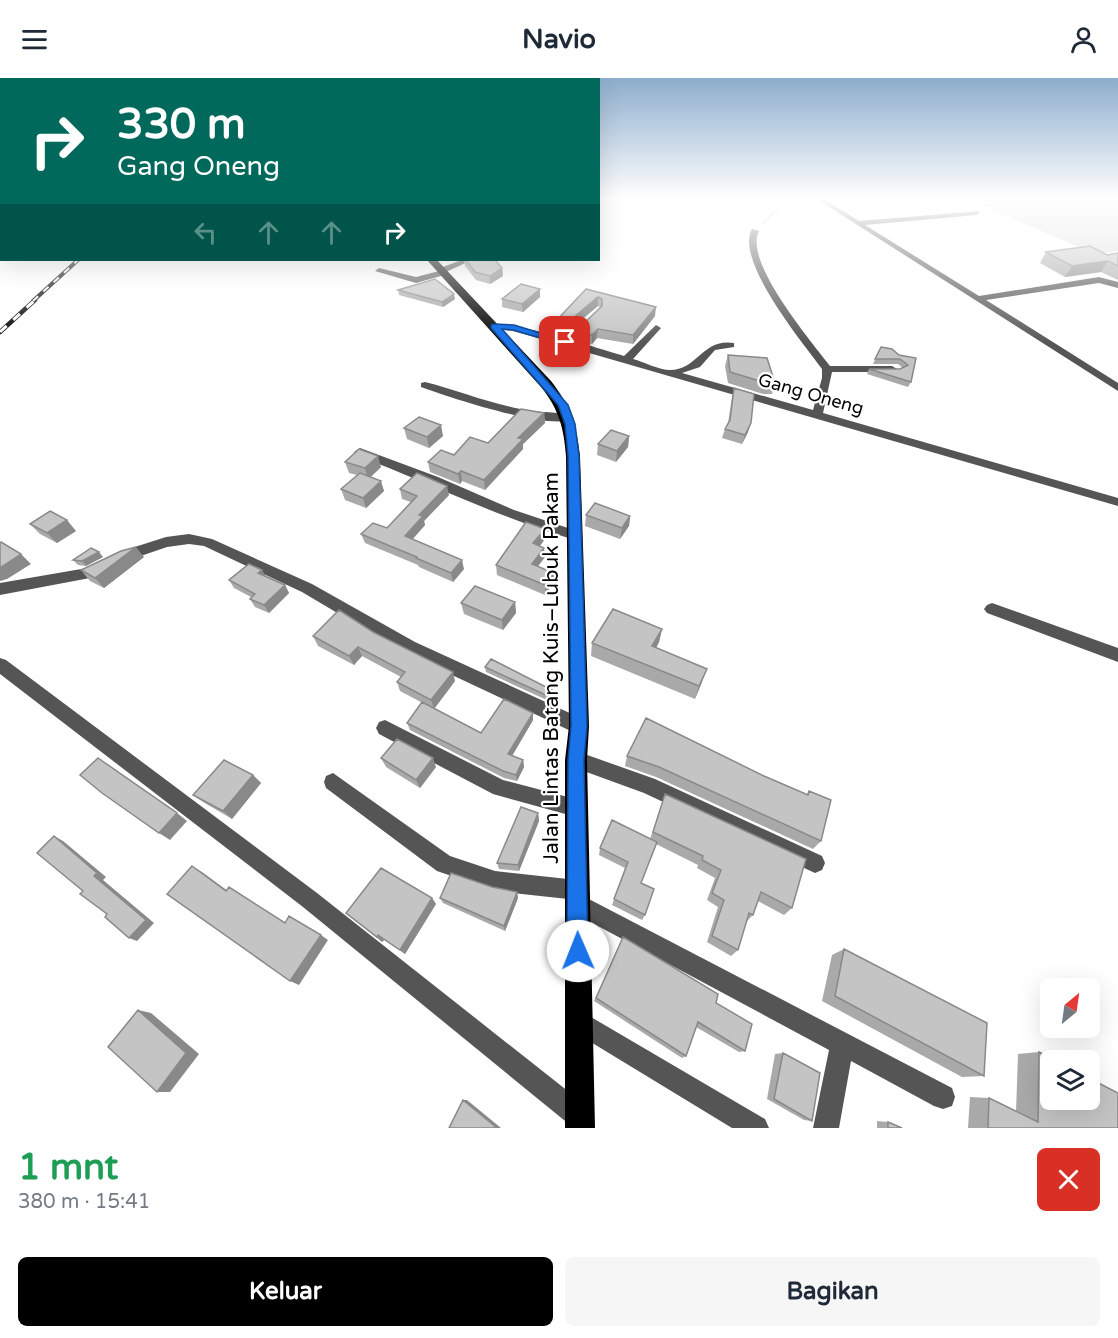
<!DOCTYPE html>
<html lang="id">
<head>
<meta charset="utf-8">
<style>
	body { margin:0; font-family:"Varela Round",sans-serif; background:#f6f6f7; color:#1f2937; height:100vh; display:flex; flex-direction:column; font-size:22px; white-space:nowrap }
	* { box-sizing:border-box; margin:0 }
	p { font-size:20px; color:#747a83 }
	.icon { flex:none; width:33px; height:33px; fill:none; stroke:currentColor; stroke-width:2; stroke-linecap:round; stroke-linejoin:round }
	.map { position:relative; height:1050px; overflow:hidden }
	.drawer { display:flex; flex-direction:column; background:#fff; flex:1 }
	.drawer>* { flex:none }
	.guide { position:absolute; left:0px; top:0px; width:600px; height:183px; box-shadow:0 6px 24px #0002; background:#00695c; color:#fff; overflow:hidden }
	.needle { width:39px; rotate:29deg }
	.tools { position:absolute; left:1040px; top:900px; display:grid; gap:12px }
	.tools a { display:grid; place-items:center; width:60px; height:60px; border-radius:9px; background:#fff; box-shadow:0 6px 24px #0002; font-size:30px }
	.pin { position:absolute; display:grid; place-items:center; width:51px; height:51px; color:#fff; margin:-26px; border-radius:12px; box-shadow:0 3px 9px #0006 }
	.me { position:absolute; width:66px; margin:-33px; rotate:359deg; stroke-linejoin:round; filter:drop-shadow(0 0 4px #0008) }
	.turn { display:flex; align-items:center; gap:21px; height:126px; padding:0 18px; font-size:27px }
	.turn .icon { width:78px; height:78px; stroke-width:2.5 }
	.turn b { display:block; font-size:42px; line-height:51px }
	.lanes { display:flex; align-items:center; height:57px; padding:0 18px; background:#0003; justify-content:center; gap:30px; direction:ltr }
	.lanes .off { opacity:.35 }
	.round { display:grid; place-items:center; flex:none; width:63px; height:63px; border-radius:9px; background:#f6f6f7 }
	.head { display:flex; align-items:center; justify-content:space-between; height:102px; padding:0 18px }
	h1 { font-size:36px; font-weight:800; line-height:45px; color:#1e9e55 }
	.button { display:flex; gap:12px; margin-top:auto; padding:12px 18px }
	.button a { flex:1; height:69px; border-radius:9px; background:#000; color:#fff; font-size:24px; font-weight:800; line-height:69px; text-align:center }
	.button a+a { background:#f6f6f7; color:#1f2937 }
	header { display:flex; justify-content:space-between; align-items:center; height:78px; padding:0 18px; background:#fff; font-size:27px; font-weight:800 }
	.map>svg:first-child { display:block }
	.green { fill:#dcdcdc }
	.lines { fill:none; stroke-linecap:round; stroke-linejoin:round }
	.path { stroke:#777; stroke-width:1.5; stroke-dasharray:1 1.5; stroke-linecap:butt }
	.minor { fill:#555; fill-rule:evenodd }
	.highway { fill:#000; fill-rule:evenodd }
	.rail-far1-casing { stroke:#000; stroke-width:4 }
	.rail-casing { stroke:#000; stroke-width:4.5 }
	.rail-far1 { stroke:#fff; stroke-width:2; stroke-dasharray:7; stroke-linecap:butt }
	.rail { stroke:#fff; stroke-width:3; stroke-dasharray:9; stroke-linecap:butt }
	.wall { fill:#a9a9a9 }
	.shaded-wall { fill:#898989 }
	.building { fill:#c4c4c4; stroke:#898989; stroke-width:1.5 }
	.route { fill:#1a73e8; stroke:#114b97; stroke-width:1.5 }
	.labels { text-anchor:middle; stroke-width:4.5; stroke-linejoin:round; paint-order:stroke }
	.far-street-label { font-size:18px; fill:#000; stroke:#fff }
	.street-label { font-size:21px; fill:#000; stroke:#fff }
</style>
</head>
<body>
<header><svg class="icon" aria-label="menu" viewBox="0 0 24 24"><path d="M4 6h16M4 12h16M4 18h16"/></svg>Navio<svg class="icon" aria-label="person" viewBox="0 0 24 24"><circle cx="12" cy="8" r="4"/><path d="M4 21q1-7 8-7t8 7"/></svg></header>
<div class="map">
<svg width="1118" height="1050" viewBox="0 0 1118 1050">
	<rect width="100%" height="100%" fill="#fff"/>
	<path class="green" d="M965 120H1118V173L1095 176Z"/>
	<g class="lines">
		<path class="path" d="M763 145 788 120"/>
		<path class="minor" d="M815 120H822L859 143 980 133 977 137 865 147 979 218 1099 199 1118 204V210L1099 205 986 222 1118 305V313Z
			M752 151 759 153C743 183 811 263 830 288H892L897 291 892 294H832L823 335 1118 420V428L513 253 494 251 489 248C502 239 603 272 624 278L656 247 661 250 633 281C644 284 659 292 670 292 698 292 702 260 734 265V269L715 272 700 289 682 295 813 332 822 300V291C803 265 734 182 752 151Z
			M462 182H472L448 193V196L416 205 375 193 379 190 416 199 439 193 440 190Z
			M425 304C461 313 495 328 533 333 545 335 565 333 574 340 556 355 445 318 421 309V305Z
			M360 370 438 399 514 432 580 454 582 457 575 462C500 440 429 405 356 377L354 374Z
			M189 456 212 461 312 506 415 564 585 642 588 648 585 654 579 656 573 654 403 574 302 514 204 468 189 466 167 469 129 482 90 500 0 517V505L87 490 119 474 166 459Z
			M992 525 1118 570V584L987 535 984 531 987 527Z
			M0 580 6 582 317 815 588 1029 592 1038 588 1047 581 1050 570 1047 303 829 0 596Z
			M385 642 503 702 583 723 586 730 583 737 576 739 493 716 379 656 376 650 379 644Z
			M576 673 655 701 822 778 825 785 822 792 815 795 644 715 570 688 567 682 570 676Z
			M333 695 450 778 495 793 577 802 584 805 587 812 585 819 952 1010 955 1019 952 1028 943 1031 934 1028 851 983 839 1050H813L829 972 570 833 566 826 568 821 495 813 437 793 326 710 324 704 326 698Z
			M579 932 765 1041 769 1050H732L571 952 567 944 571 936Z"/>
		<path class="highway" d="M427 182H437L551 303C570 327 577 348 580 378L589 648 587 682 595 1050H565V682L569 648 566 378C564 351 559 331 541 309Z"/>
		<defs>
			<path id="rail-far1" d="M33 223 78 182"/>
			<path id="rail" d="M0 254 35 222"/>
		</defs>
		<use href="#rail-far1" class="rail-far1-casing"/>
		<use href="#rail" class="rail-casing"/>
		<use href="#rail-far1" class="rail-far1"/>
		<use href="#rail" class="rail"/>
	</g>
	<path class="wall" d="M1046 174 1107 177 1118 175V202L1101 194 1065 199 1040 185Z
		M464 182H495L502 190 503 198 490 206 476 202 465 188Z
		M586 211 655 238 633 266 597 260 592 266 575 262 576 253 600 229 598 228 562 258 553 255V246Z
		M398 212 455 221 443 229 399 217Z
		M540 219 523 234 502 229V221Z
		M881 269 899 277 916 280 911 304 908 309 867 296 869 291H900L903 290 898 286H873Z
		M728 277 775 305 772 316H763L728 305 725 288Z
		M734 310 748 354 742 366 722 360 725 351 728 345 732 319Z
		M544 335 545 345 523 366V371L485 412 462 403 460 406 430 394 428 384 454 377 488 365Z
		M404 350 443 358 429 370 407 361Z
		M629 358 628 369 616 384 597 377 598 366Z
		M345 384 381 389 371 399 384 413 366 430 345 422 341 411 357 397 349 395Z
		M400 411 449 417 424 443 425 447 413 461 464 491 453 504 419 489 418 487 365 465 361 456 387 450 411 424 402 421Z
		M586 437 630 438 629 448 620 461 585 448Z
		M30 446 76 453 57 465 40 456Z
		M545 461 540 468 545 479 538 488 554 504 545 517 497 497 496 487Z
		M103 479 86 488 78 487 73 482Z
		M144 479 104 510 90 503 81 492Z
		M266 499 285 507 289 515 269 535 255 529 250 521 251 519 234 510 229 502Z
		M515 524 516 535 503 552 464 536 461 525Z
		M662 551 659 564 656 570 702 604 695 621 591 578 592 565Z
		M373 554 455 603 434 631 400 613 397 604 401 599 362 578 354 587 318 568 313 558Z
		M485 589 554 617 551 624 486 594Z
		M533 635V642L512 678 523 682 524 689 517 703 504 700 410 652 407 645 481 655Z
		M627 678 764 698 806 717 809 713 821 763 813 771 656 699 625 688Z
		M381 680 436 689 420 710 386 689Z
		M253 697 261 705 232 741 203 724 193 717Z
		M665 716 792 830 784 837 758 823 753 837 747 843 738 872 731 878 707 864 718 829 707 822 715 800 697 790 698 787 656 766 641 805 645 837 642 842 612 827 625 790 599 777 600 770 650 761Z
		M538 735 539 743 519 793 499 791 497 785Z
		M492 809 517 814 518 820 505 853 443 825 440 820Z
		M432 820 436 826 405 876 384 862 382 864 346 835Z
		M623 859 716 925 745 973 739 974 696 949 686 978 682 980 594 923Z
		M844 871 984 998 962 999 822 923 832 877Z
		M1039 974 1118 1050H968L970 1019 989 1020 1016 1034 1018 976Z
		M783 975 812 1043 804 1042 767 1021 775 976Z
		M877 1043 888 1044 902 1050H877Z"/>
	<path class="shaded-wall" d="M1108 183 1101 194 1065 199 1072 188Z
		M502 190 503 198 490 206V198Z
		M540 211V219L523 234 522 226Z
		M454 216 455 221 443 229 442 224Z
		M598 219V228L562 258V249Z
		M656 229 655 238 633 266V257Z
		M598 251 597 260 592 266V257Z
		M544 335 545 345 523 366V371L485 412 484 402 518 360Z
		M751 345 748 354 742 366 745 357Z
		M441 347 443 358 429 370 427 359Z
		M629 358 628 369 616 384 617 373Z
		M378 378 381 389 368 401 365 390Z
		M461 393 462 403 460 406 458 396Z
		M381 403 384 413 366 430 363 420Z
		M447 408 449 417 424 443 425 447 407 467 405 458 419 437Z
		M630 438 629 448 620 461 622 450Z
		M67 442 76 453 57 465 47 455Z
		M545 451V461L534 475 533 465Z
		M136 469 144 479 104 510 95 500Z
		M544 470 545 479 532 496V486Z
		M99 474 103 479 86 488 82 483Z
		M21 476 31 486 7 501 0 503V490Z
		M462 482 464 491 453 504 451 495Z
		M262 492 267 500 258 495Z
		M554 495V504L545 517V507Z
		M285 507 289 515 269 535 264 527Z
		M515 524 516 535 503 552 502 542Z
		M662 551 659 564 650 582 652 568Z
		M358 569 362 578 354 587 349 578Z
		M707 591 702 604 695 621 699 608Z
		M453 594 455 603 434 631 431 622Z
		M554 613V617L551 624 550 619Z
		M533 635V642L509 683 508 676Z
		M433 680 436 689 420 710 416 702Z
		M523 682 524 689 517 703 516 697Z
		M253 697 261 705 232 741 223 733Z
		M177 735 187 743 170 762 159 755Z
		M538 735 539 743 519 793 518 787Z
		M54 758 63 763 106 799 103 802 154 845 137 863 129 860 94 798Z
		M192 788 202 794 236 819 226 813Z
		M517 814 518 820 505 853 504 848Z
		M432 820 436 826 405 876 400 872Z
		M321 857 328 862 299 907 290 903Z
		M378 857 384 862 382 864 377 859Z
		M138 932 151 935 199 976 170 1014H157Z
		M463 1022H467L501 1050H497Z"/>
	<path class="building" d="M1090 168 1107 177 1118 175V188L1108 183 1072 188 1046 174Z
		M466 182H495L502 190 490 198 475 194Z
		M435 201 454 216 442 224 398 212Z
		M521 206 540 211 522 226 502 221Z
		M586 211 656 229 633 257 598 251 592 257 576 253 602 228V221L598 219 562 249 553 246Z
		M881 269 892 271 899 277 916 280 911 304 869 291H900L908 287 900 281H875Z
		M728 277 767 280 775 305H766L730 294Z
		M734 310 754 316 751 345 745 357 725 351 730 342Z
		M521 331 544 335 518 360 523 361 484 402 461 393 458 396 428 384 441 372 454 377 470 359 488 365Z
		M419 339 441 347 427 359 404 350Z
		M611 352 629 358 617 373 598 366Z
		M359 371 378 378 365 390 345 384Z
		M360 395 381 403 363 420 341 411Z
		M417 395 447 408 419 437 423 438 405 458 462 482 451 495 416 480 417 479 361 456 373 445 387 450 417 418 400 411Z
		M595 425 630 438 622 450 586 437Z
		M50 433 67 442 47 455 30 446Z
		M526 444 545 451 533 465 544 470 532 486 554 495 545 507 496 487Z
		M1 464 21 476 0 490V465Z
		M136 469 95 500 81 492 121 473Z
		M91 470 99 474 82 483 73 482Z
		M249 486 262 492 258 495 285 507 264 527 250 521 255 516 229 502Z
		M475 508 515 524 502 542 461 525Z
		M613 531 662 551 652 568 707 591 699 608 592 565Z
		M339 532 373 554 453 594 431 622 397 604 405 594 358 569 349 578 313 558Z
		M491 581 554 613 550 619 485 589Z
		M504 621 533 635 508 676 523 682 516 697 503 693 407 645 422 624 481 655Z
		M646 640 764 698 808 717 809 713 831 722 821 763 659 689 627 678Z
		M397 661 433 680 416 702 381 680Z
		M98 680 177 735 159 755 102 715 80 697Z
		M224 682 253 697 223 733 193 717Z
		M665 716 806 781 792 830 761 814 753 837 749 835 738 872 712 858 724 822 712 815 721 792 702 782 703 778 653 754Z
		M521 729 538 735 518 787 497 785Z
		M612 742 657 764 641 805 654 811 645 837 614 821 628 784 600 770Z
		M54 758 97 795 94 798 146 842 129 860 105 839 107 836 80 816 83 813 37 775Z
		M192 788 226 813 229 809 285 845 289 838 321 857 290 903 167 816Z
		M381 790 432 820 400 872 378 857 377 859 346 835Z
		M451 795 492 809 517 814 504 848 440 820Z
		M623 859 718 916 716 925 752 946 745 973 698 944 686 978 596 920Z
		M844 871 987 945 984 998 835 918Z
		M138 932 186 975 157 1014 108 969Z
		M1039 974 1055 982H1050V1022H1089V1000L1118 1015V1050H988L989 1020 1038 1044Z
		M783 975 820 995 812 1043 774 1021Z
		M463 1022 497 1050H449Z
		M888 1044 902 1050H888Z"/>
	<linearGradient id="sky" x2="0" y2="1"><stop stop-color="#8cadcc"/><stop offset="0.45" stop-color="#fff"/><stop offset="1" stop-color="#fff" stop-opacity="0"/></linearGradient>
	<rect width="1118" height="267" fill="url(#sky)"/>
	<path class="route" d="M494 246 514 247 570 264 565 267 513 252 502 251 568 327 575 346 579 378 587 648 584 682 588 873 585 881 578 883 570 881 567 873 568 682 571 648 568 378 565 346 558 327 491 250V247Z"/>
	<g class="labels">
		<g class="far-street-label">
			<text transform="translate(811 316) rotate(16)" y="6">Gang Oneng</text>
		</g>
		<g class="street-label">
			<text transform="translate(551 590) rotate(-90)" y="7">Jalan Lintas Batang Kuis–Lubuk Pakam</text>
		</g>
	</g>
</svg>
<div class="tools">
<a><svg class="needle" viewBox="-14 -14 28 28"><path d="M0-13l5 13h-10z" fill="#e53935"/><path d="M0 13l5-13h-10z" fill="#747a83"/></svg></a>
<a><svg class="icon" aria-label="layers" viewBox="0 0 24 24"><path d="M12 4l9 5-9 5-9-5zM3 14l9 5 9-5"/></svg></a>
</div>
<div class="pin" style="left:565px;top:264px;background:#d93025"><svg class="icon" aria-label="arrive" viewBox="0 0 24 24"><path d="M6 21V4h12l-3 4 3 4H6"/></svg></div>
<svg class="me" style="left:578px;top:873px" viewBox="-20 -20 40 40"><circle r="19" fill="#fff"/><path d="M0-13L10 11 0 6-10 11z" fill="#1a73e8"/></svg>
<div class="guide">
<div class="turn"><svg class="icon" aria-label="right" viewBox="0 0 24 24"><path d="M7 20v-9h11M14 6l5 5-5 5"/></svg><div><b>330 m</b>Gang Oneng</div></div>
<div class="lanes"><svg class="icon off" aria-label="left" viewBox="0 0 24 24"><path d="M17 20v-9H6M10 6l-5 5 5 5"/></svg><svg class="icon off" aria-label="ahead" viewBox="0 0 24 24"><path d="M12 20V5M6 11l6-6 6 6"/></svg><svg class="icon off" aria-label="ahead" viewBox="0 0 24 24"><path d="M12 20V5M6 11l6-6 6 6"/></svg><svg class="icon" aria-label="right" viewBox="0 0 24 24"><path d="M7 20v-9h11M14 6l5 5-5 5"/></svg></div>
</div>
</div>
<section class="drawer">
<div class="head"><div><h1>1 mnt</h1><p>380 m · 15:41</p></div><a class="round" style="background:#d93025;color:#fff"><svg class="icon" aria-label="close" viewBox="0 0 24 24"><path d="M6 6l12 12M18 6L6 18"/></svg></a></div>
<div class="button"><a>Keluar</a><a>Bagikan</a></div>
</section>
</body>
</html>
